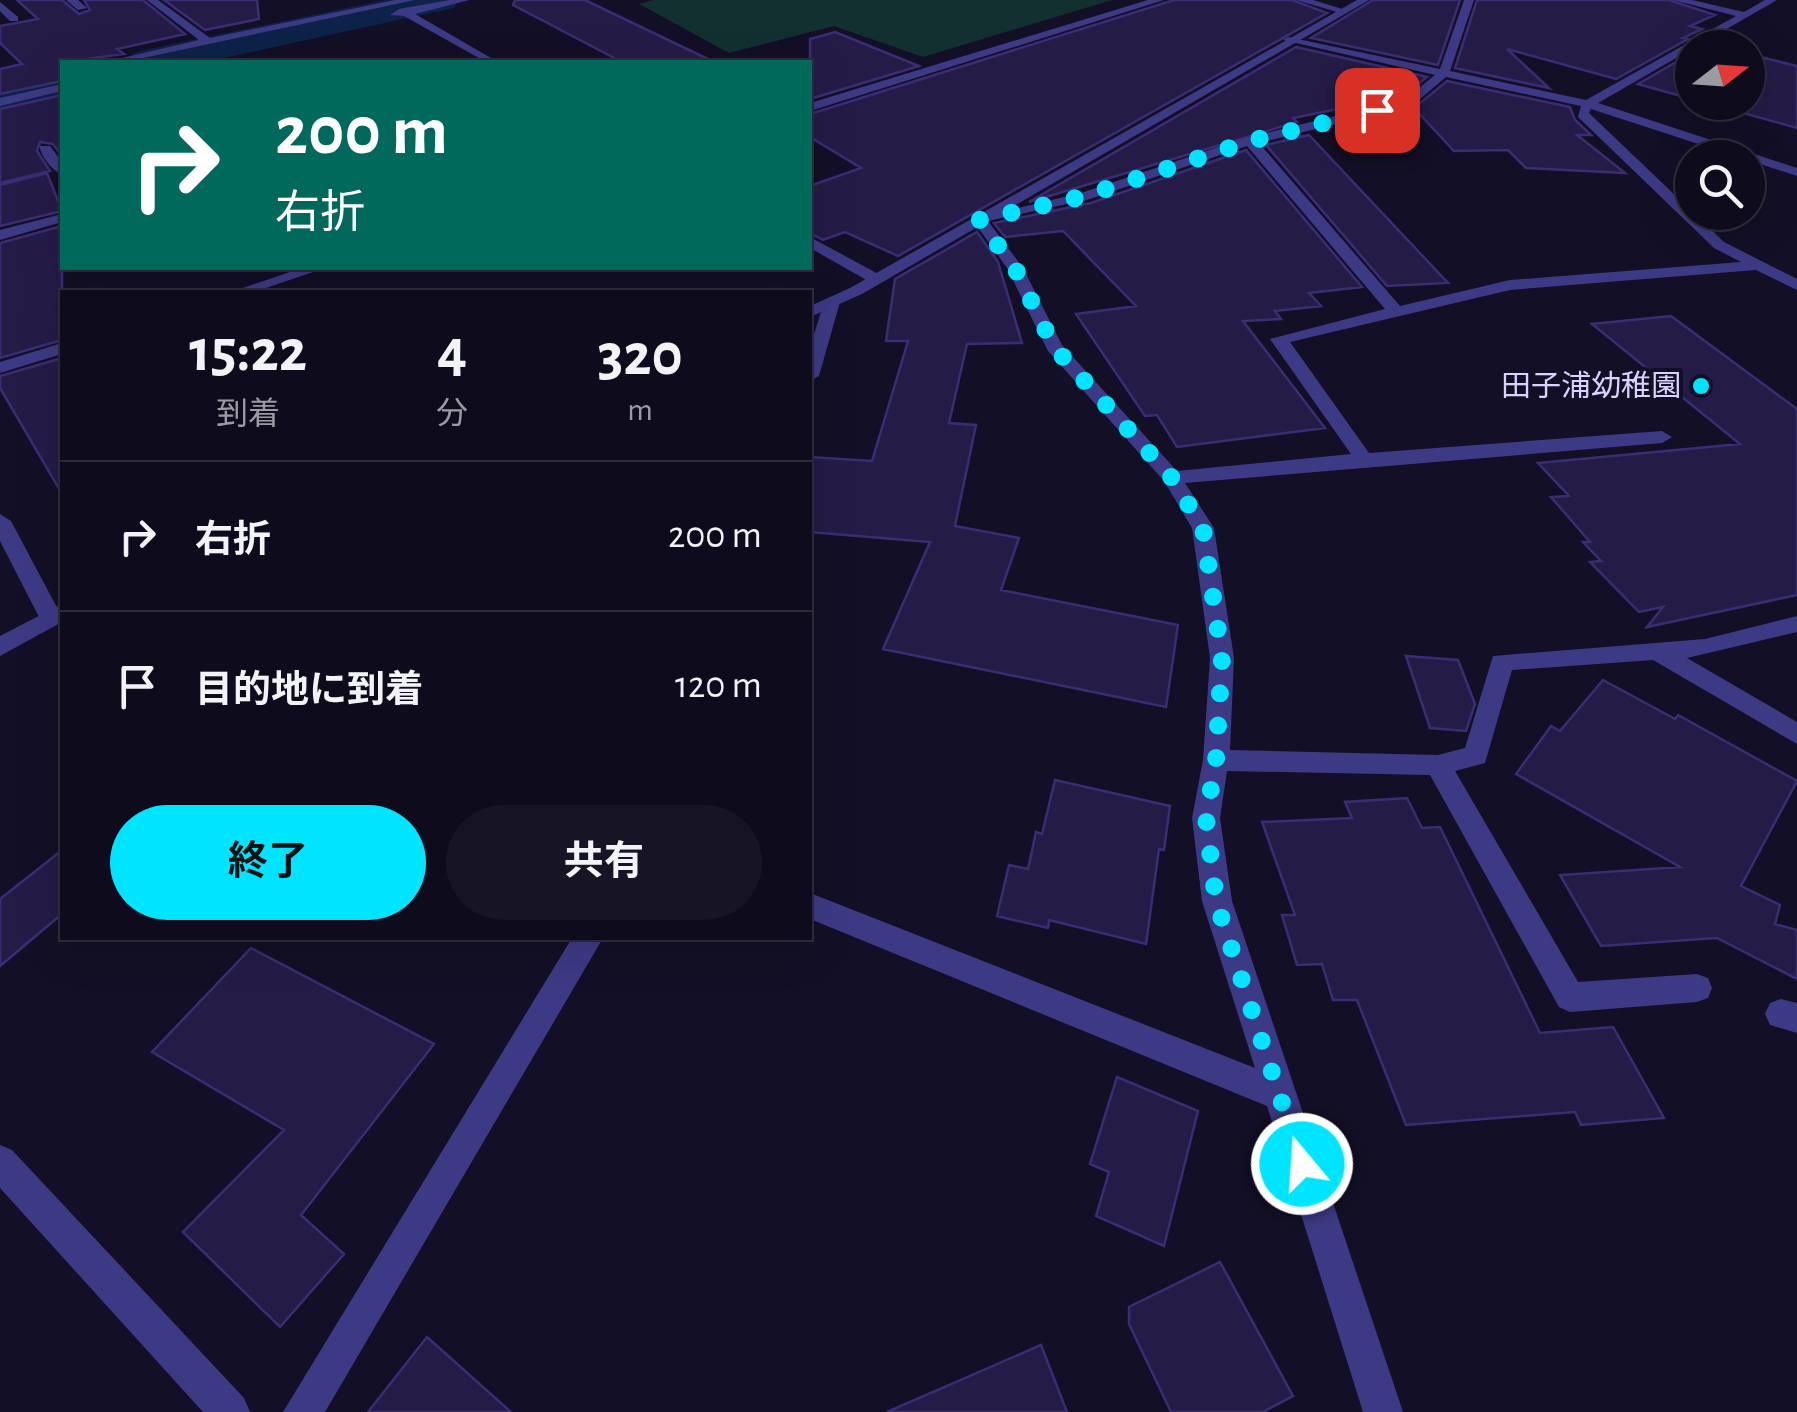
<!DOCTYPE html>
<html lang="ja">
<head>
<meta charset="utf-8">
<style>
	body { margin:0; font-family:"Alegreya Sans","Noto Sans JP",sans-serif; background:#171425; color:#f1f3f6; height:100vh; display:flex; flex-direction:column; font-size:38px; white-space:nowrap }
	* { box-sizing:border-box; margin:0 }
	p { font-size:32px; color:#9b9ba3 }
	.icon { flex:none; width:55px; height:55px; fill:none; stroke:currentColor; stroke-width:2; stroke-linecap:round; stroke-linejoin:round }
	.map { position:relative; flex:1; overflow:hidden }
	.details { position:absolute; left:60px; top:290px; width:752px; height:650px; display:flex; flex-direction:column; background:#0e0b1c; border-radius:0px; box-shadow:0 10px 40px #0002,0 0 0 2px #2e2b3b }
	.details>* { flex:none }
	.hud { position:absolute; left:60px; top:60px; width:752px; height:210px; border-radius:0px; box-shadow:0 10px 40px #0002,0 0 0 2px #2e2b3b; background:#00695c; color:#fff; overflow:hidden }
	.needle { width:65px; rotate:73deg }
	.controls { position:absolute; left:1675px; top:30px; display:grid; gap:20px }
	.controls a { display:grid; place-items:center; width:90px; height:90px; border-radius:50%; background:#0e0b1c; box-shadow:0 10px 40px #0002,0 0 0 2px #2e2b3b; font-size:50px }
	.pin { position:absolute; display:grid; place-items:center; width:85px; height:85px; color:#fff; margin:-42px; border-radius:20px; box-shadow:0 5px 15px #0006 }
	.me { position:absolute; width:110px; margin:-55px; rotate:342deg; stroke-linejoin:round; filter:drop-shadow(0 0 8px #0008) }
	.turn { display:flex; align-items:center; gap:35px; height:210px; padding:0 50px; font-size:45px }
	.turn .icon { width:130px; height:130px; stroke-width:2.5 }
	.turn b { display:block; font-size:70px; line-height:85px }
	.eta { display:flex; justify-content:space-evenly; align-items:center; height:170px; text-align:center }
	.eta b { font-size:60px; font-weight:700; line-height:70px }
	.action { display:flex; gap:20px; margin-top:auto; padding:20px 50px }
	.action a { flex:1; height:115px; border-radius:60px; background:#00e5ff; color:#111; font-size:40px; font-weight:700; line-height:115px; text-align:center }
	.action a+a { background:#171425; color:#f1f3f6 }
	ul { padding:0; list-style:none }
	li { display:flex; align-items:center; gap:30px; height:150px; padding:0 50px; border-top:2px solid #2e2b3b }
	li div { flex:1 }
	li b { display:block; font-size:38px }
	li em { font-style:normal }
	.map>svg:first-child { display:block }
	.green { fill:#12302f }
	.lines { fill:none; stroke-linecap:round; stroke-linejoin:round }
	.river { fill:#0c2248; fill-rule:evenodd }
	.building { fill:#241b47; stroke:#3b2d73; stroke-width:2.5 }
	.minor { fill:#3d3a85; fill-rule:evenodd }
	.tertiary { fill:#3d3a85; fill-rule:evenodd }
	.route { stroke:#00e5ff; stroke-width:18; stroke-dasharray:0 32.4 }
	.poi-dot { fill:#00e5ff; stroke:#130f26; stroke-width:4 }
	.labels { text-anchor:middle; stroke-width:8; stroke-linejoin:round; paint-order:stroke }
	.far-poi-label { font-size:30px; fill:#d9d4ff; stroke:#130f26; text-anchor:end }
</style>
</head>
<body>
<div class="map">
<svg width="1797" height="1412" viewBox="0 0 1797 1412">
	<rect width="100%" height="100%" fill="#130f26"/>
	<path class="green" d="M653 0H1112L923 57 834 26 729 53 639 4Z"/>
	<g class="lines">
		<path class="river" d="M385 0H459L454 8 440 11 206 62H127L134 53 149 49Z
			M62 68V94L0 109V81Z"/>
	</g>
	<path class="building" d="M17 0H62L79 14 90 10 84 0H143L185 34 117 49 124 54 62 62V81L0 94V69L22 64 0 43V26L38 19Z
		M164 0H257L259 19 205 30Z
		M515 0H585L714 62H622L513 5Z
		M1174 0H1292L1327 13 898 256 845 232 823 240 810 233V186L861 168 810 137V114Z
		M1373 0H1460L1438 65 1311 38Z
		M1477 0H1669L1715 15 1690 26 1702 29 1683 38 1688 39 1616 79 1507 49 1549 88 1455 68Z
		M835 32 919 66 810 99V39Z
		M1296 47 1427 77 1403 96 1293 118 1297 122 1029 202Z
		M1692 53V99L1638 84Z
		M1748 54 1797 66V128L1704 102H1748Z
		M1447 81 1570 107 1575 120 1591 135H1577L1625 173 1526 168 1508 150 1454 151 1414 108Z
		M62 95V156L53 144 40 142 37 151 50 171 0 183V109Z
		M1309 135 1448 283 1387 286 1266 145Z
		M1246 150 1362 287 1309 293 1321 306 1275 311 1281 319 1243 321 1325 428 1177 447 1157 415 1145 416 1076 314 1136 306 1063 231 1005 237 994 223 1091 203Z
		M47 173 62 211 0 226V185Z
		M62 226V340L0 358V243Z
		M977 232 998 262 1022 343 967 344 949 423 976 425 955 526 1019 538 1001 590 1178 625 1166 707 883 649 930 542 810 532V457L872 461 908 341H886L895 279Z
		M1671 316 1797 409V595L1647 627 1663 607 1639 612 1590 562 1601 561 1583 542H1590L1551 497 1569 496 1538 463 1740 444 1592 324Z
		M62 358V494L0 388V376Z
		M1406 656 1458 660 1475 704 1466 731 1430 728Z
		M1603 680 1675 719 1678 715 1797 781 1741 886 1780 905 1775 924 1797 930V979L1717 938 1601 946 1560 875 1680 867 1516 774 1551 726 1560 731Z
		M1055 780 1170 806 1164 850 1159 849 1146 944 1049 920 1048 928 997 916 1009 865 1028 869 1036 832 1042 834Z
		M1407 798 1422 828 1440 827 1540 1033 1613 1027 1664 1118 1581 1125 1575 1112 1406 1125 1357 1000H1333L1322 964 1297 965 1282 915H1295L1262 822 1352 818 1345 802Z
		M62 850V914L0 966V899Z
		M251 948 434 1044 301 1215 344 1254 280 1327 183 1232 284 1130 152 1052Z
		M1117 1077 1198 1111 1164 1246 1096 1216 1109 1172 1090 1164Z
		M1220 1262 1293 1396 1263 1412H1171L1129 1324V1307Z
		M427 1337 511 1412H368Z
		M1041 1345 1067 1412H887Z"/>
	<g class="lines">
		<path class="minor" d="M66 0H78L87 8 78 10Z
			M147 0H158L210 38 395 0H415L124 62H105L199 40Z
			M450 0H469L415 14 498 62H486L404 16 390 15 399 9Z
			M1148 0H1164L810 111V103Z
			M1296 0H1313L1349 11 1344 14Z
			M1464 0H1474L1450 71 1586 100 1736 16 1673 0H1692L1744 12 1765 0H1777L1598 103 1797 168V176L1591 109 1589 113 1724 242 1797 279V290L1756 270 1510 290 1290 342 1369 453 1662 431 1672 437 1662 443 1185 483 1214 528 1234 658 1230 750 1438 755 1465 748 1493 656 1705 639 1797 616V632L1687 658 1797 722V744L1653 660 1512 670 1485 763 1455 771 1578 982 1697 974 1708 978 1712 988 1708 998 1697 1002 1570 1012 1559 1007 1430 775 1227 771 1220 818 1232 901 1403 1412H1363L1267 1106 810 919V893L1255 1068 1202 901 1192 818 1203 760 1210 658 1192 528 1164 481 1048 351 1007 268 972 219 1081 193 1245 138 1405 99 1435 75 1283 40 1288 37 1440 69ZM1446 77 1581 106 1578 117 1714 248 1741 262 1510 280 1400 306 1259 143 1413 105ZM1247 146 1385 309 1270 339 1351 454 1177 471 1062 345 1023 268 988 221 1090 199Z
			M0 2 18 17V21H10L0 11Z
			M62 84V91L0 106V98Z
			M40 146H50L62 162V174C53 172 39 154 40 146Z
			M62 214V222L0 240V230Z
			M810 237 882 276 884 279 870 282 810 248Z
			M302 268H325L254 292H231Z
			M832 297 840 302 819 376 810 381V347L824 302Z
			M62 343V354L0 373V362Z
			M0 514 11 521 62 617 59 623H43L39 617 0 541Z
			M572 938H603L325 1412H283Z
			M1781 999 1797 1003V1033L1770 1025 1765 1014 1770 1003Z"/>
		<path class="tertiary" d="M1357 0H1369L862 294 810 317V306L850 288Z
			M62 604V622L0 656V636Z
			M0 1145 12 1150 244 1398 250 1412H203L0 1188Z"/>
	</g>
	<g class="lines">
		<path class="route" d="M1302 1164 1216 901 1206 818 1216 760 1222 658 1203 528 1172 478 1054 347 1015 268 979 220 1085 196 1250 141 1377 110"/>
	</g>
	<circle class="poi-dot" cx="1701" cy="386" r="10"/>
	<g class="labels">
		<g class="far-poi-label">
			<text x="1681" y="396">田子浦幼稚園</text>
		</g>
	</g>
</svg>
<div class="controls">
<a><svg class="needle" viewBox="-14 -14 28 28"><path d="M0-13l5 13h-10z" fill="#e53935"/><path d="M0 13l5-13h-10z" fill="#9b9ba3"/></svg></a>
<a><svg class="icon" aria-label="search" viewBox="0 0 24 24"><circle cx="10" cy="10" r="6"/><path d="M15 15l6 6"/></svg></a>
</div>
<div class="pin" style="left:1377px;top:110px;background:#d93025"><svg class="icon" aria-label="arrive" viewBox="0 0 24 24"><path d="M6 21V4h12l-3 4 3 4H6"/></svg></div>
<svg class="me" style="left:1302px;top:1164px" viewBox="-20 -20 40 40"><circle r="17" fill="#00e5ff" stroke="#fff" stroke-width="3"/><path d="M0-11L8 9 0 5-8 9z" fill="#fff"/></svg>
<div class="hud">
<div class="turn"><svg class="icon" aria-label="right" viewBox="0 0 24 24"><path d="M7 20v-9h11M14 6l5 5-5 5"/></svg><div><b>200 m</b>右折</div></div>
</div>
<section class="details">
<div class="eta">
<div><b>15:22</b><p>到着</p></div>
<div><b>4</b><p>分</p></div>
<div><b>320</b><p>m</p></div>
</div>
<ul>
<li><svg class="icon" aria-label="right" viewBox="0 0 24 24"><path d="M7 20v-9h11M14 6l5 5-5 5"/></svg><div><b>右折</b></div><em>200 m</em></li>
<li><svg class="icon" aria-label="arrive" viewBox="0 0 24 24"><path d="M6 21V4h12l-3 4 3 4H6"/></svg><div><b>目的地に到着</b></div><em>120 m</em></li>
</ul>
<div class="action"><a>終了</a><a>共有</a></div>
</section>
</div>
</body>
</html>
